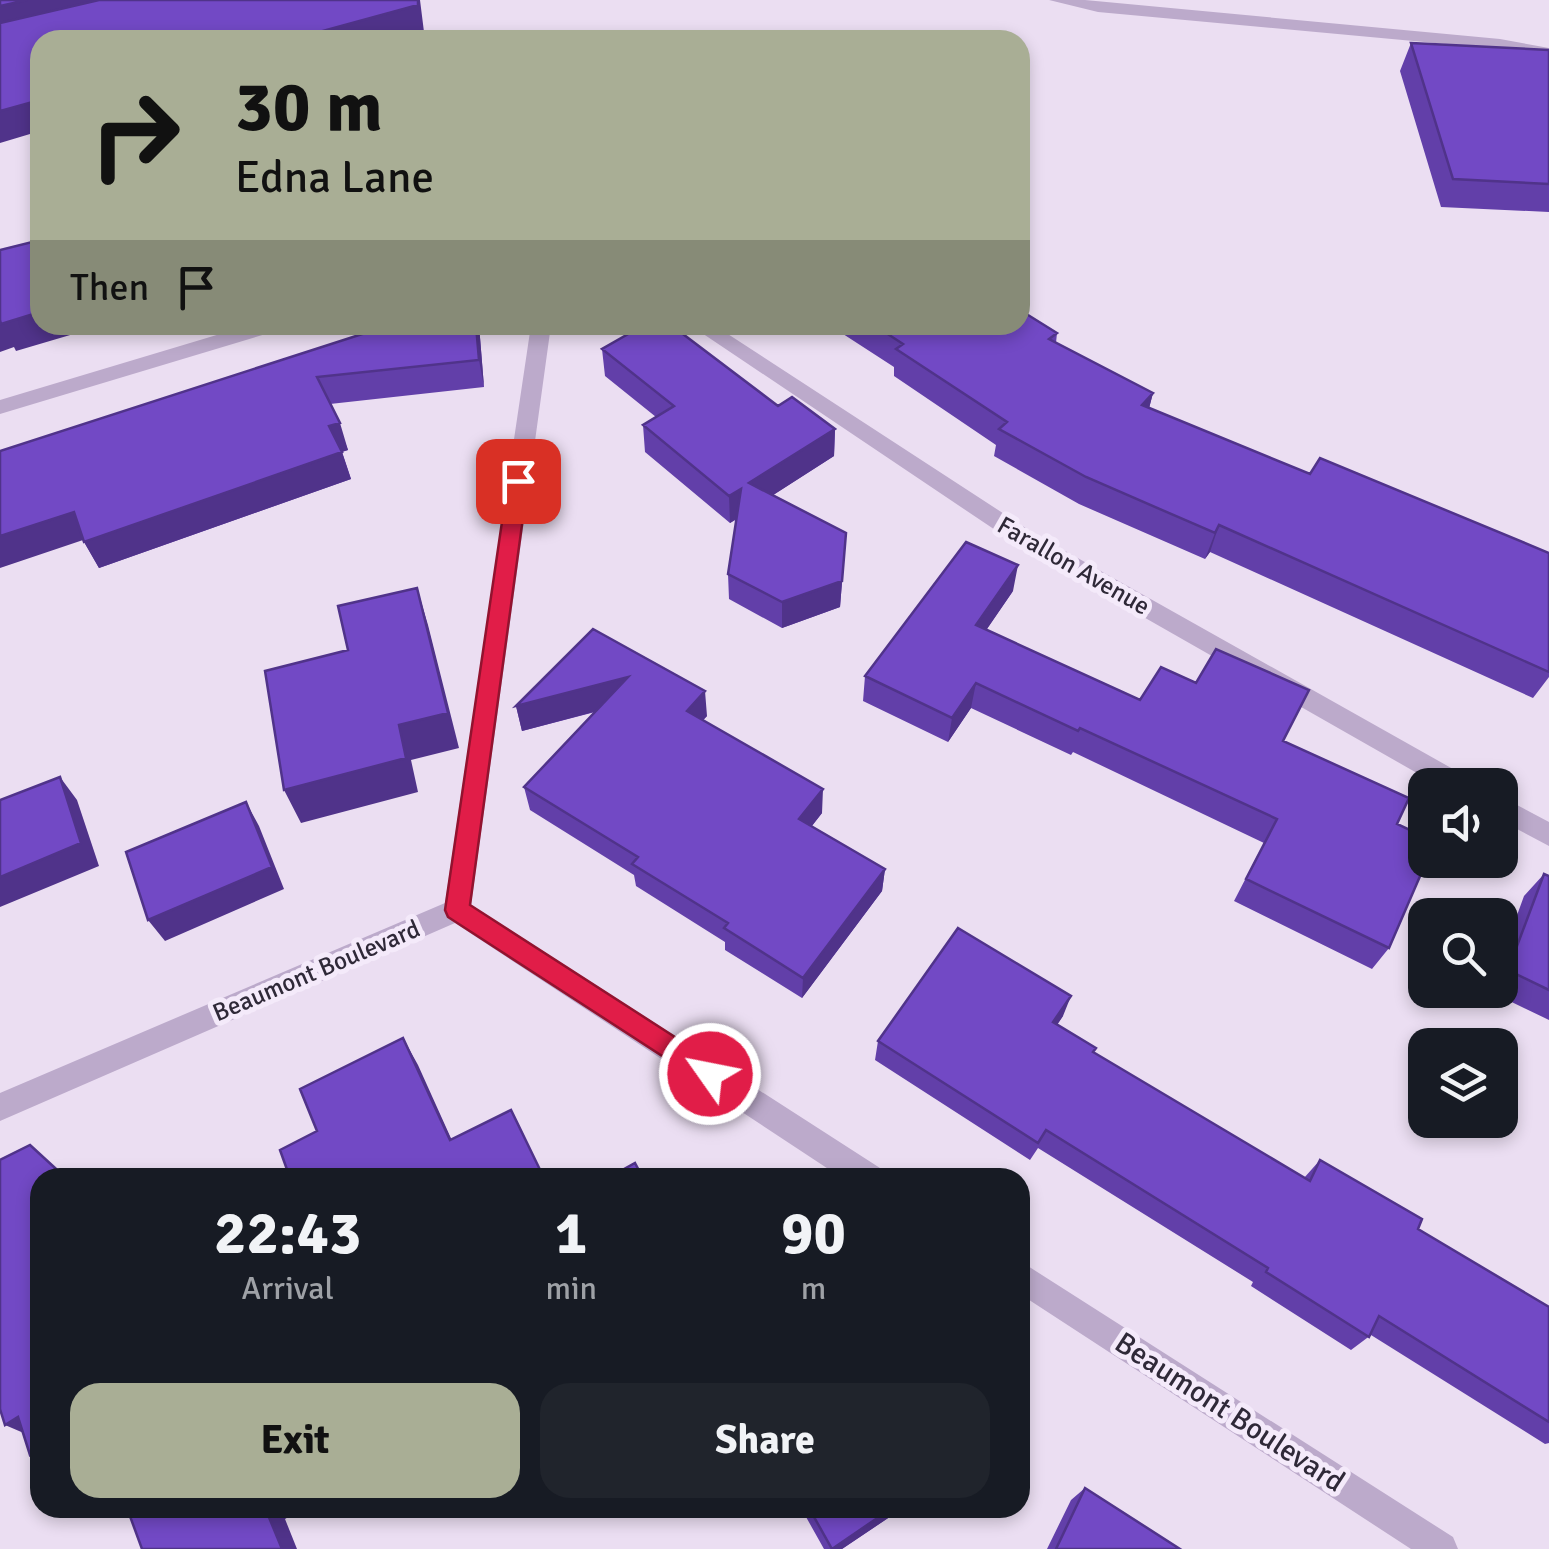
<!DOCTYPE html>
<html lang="en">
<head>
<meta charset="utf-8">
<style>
	body { margin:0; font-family:Signika,sans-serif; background:#20242c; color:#f1f3f6; height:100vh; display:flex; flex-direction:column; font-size:38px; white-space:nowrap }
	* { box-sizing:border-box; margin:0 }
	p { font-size:32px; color:#9ea1a6 }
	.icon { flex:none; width:55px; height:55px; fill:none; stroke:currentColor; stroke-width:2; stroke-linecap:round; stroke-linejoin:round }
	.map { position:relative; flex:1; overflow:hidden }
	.panel { position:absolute; left:30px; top:1168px; width:1000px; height:350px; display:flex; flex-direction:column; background:#171b24; border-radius:30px; box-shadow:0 5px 15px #0003 }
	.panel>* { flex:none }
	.guide { position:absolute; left:30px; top:30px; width:1000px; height:305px; border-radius:30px; box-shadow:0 5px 15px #0003; background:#a9ae95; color:#111; overflow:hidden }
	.fabs { position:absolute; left:1408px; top:768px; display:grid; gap:20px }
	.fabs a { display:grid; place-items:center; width:110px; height:110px; border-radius:20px; background:#171b24; box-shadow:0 5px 15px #0003; font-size:50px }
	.pin { position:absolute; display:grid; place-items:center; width:85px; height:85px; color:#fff; margin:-42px; border-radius:20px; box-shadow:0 5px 15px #0006 }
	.me { position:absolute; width:110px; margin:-55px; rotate:303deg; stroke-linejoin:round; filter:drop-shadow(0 0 8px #0008) }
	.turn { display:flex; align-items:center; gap:35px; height:210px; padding:0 40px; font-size:45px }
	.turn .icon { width:130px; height:130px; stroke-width:2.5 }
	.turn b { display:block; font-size:70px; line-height:85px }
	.then { display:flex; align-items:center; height:95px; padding:0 40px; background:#0003; gap:20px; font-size:38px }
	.eta { display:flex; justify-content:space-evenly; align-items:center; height:170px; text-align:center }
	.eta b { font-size:60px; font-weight:800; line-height:70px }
	.button { display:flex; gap:20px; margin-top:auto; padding:20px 40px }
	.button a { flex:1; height:115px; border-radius:30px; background:#a9ae95; color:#111; font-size:40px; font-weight:800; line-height:115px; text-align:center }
	.button a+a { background:#20242c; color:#f1f3f6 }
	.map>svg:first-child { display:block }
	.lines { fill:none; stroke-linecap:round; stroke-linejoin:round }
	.minor { fill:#bcaacb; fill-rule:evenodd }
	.wall { fill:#623fa9 }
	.shaded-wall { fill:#50338a }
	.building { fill:#7249c5; stroke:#50338a; stroke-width:2.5 }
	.route { fill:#e11d48; stroke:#92132f; stroke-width:2.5 }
	.labels { text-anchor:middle; stroke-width:10; stroke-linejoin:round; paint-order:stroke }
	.street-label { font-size:25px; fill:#2f2938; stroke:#f4eafa }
	.near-street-label { font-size:30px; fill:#2f2938; stroke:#f4eafa }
</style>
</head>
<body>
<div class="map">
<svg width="1549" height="1549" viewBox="0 0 1549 1549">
	<rect width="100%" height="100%" fill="#ebdef2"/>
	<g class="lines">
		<path class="minor" d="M1049 0H1085L1500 39 1549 48V58L1500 49 1098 12Z
			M250 325H282L279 330 0 414V400Z
			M531 325H551L471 905 880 1168 884 1178H842L455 923 0 1121V1093L445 903Z
			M690 325H714L1035 534 1469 778 1473 785H1438L1019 546Z
			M1500 796 1549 822V846L1500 820Z
			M1020 1261 1453 1537 1458 1549H1411L1020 1294Z"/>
	</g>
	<path class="wall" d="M1411 43 1549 50V212L1441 207 1400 71Z
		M479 325 484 387 330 404 348 450 342 452 351 479 99 568 83 540 0 451Z
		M840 325H1020L1057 333 1056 343 1153 393 1149 408 1310 474 1549 553V677L1533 698 1210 552 1205 559 1079 504 994 456 996 445 894 376V367L840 332Z
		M602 349 778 406 835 429 834 456 773 495 846 533 840 607 782 628 729 599 728 574 737 519 730 523 645 452 643 425 656 417 605 376Z
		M1013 591 986 630 1140 700 1283 741 1397 824 1389 948 1372 969 1234 901 1264 843 1073 752 1071 755 971 708 948 742 863 701 865 676Z
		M516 706 707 716 703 720 822 813 812 826 885 869 882 891 802 998 725 950V942L636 886 634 875 530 810 524 787 595 712 522 731Z
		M1544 874 1549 876V1020L1489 991 1500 990V962L1524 896Z
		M1063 1016 1057 1025 1093 1053 1304 1178 1320 1160 1418 1229 1549 1307V1443L1545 1444 1371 1335 1351 1350 1251 1286 1253 1282 1038 1148 1030 1160 875 1060 878 1041Z
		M1085 1488 1180 1549H1047L1071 1500Z
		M801 1508H903L842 1549H824Z"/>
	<path class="shaded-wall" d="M27 0H160L0 36V6Z
		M418 0H420L424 32 396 40H290Z
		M40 100V131L0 143V111Z
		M40 312V325H104L16 351 14 347 0 352V320Z
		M113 325H144L117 333Z
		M476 325H479L484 387 479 360Z
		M1153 393 1146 420 1142 405Z
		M340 423 348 450 338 453 329 426Z
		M835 429 834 456 750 510 749 483Z
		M342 452 351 479 99 568 84 542Z
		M741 489 742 515 730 523 729 496Z
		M74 512 89 538 0 568V536Z
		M1219 525 1210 552 1205 559 1215 533Z
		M846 533 840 607 782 628V602Z
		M1018 565 1013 591 972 651 976 625Z
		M417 588 428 625 459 748 411 760 418 792 301 823 284 790 399 725Z
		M628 677 631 702 522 731 516 706Z
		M976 683 971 708 948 742 952 718Z
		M705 691 707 716 689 735 687 711Z
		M60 777 77 800 99 866 0 907V877Z
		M823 789 822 813 799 842V819Z
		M246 802 259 826 284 889 165 941 148 920Z
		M885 869 882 891 802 998 803 978Z
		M1071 996 1063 1016 1045 1042 1053 1022Z
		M403 1038 418 1065 463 1165 450 1140Z
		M18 1417 33 1437 5 1425Z
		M40 1449V1458L30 1455Z
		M270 1508H303L285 1519 297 1549H282L266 1510Z
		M892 1508H903L842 1549H832Z"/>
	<path class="building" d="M0 0H27L0 6Z
		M99 0H418V5L290 40H40V100L0 111V23Z
		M1411 43 1549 50V184L1453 179Z
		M40 240V312L1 324 0 320V250Z
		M1020 310 1057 333 1049 339 1153 393 1142 405 1310 474 1320 458 1549 553V672L1219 525 1215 533 1086 477 999 429 1007 422 896 349 903 344 874 325H1020Z
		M390 325H476L479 360 317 377 340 423 329 426 342 452 84 542 74 512 0 536V451Z
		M644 325H671L778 406 792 397 835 429 749 483 846 533 842 581 782 602 728 574 741 489 729 496 643 425 674 406 602 349Z
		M966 542 1018 565 976 625 1140 700 1161 667 1196 683 1216 649 1309 690 1283 741 1409 798 1397 824 1425 837V860H1427L1389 948 1246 879 1277 819 1080 728 1078 731 976 683 952 718 865 676Z
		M417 588 448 713 399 725 406 758 284 790 265 671 348 650 338 606Z
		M593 629 705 691 687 711 823 789 799 819 885 869 803 978 724 928 728 923 632 864 638 857 524 787 628 677 516 706Z
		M60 777 81 843 0 877V800Z
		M246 802 272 867 148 920 126 852Z
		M1544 874 1549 876V990L1508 970Z
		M958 928 1071 996 1053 1022 1096 1048 1093 1052 1310 1181 1320 1160 1422 1219 1418 1229 1549 1307V1422L1379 1316 1369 1337 1266 1272 1268 1268 1046 1130 1038 1143 878 1041Z
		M403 1038 450 1140 511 1110 544 1178H290L280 1150 317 1131 300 1089Z
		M30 1145 66 1178H40V1449L30 1455 18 1417 5 1425 0 1409V1160Z
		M635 1163 643 1178H608Z
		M1085 1488 1180 1549H1056Z
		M127 1508H270L266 1510 282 1549H142Z
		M809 1508H892L832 1549Z"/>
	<path class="route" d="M518 474 528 481 470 905 720 1066 723 1074 720 1083 710 1087 448 917 445 910 508 481Z"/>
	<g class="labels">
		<g class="street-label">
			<text transform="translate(1074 565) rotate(30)" y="9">Farallon Avenue</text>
			<text transform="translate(316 970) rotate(-23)" y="9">Beaumont Boulevard</text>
		</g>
		<g class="near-street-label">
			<text transform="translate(1230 1412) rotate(33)" y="10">Beaumont Boulevard</text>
		</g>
	</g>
</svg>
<div class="fabs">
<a><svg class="icon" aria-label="sound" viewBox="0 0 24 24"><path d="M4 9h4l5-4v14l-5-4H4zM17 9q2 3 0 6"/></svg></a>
<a><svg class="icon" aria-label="search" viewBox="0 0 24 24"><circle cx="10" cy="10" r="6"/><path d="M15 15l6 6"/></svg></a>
<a><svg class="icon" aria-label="layers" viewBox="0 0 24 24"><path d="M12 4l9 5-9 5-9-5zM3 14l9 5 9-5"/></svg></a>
</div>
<div class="pin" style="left:518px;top:481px;background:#d93025"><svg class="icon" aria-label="arrive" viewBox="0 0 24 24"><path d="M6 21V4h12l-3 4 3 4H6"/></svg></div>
<svg class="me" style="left:710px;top:1074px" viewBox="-20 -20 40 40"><circle r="17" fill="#e11d48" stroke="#fff" stroke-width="3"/><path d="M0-11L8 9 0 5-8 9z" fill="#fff"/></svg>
<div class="guide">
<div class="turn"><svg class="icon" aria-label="right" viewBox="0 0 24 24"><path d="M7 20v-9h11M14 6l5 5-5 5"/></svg><div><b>30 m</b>Edna Lane</div></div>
<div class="then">Then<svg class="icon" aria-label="arrive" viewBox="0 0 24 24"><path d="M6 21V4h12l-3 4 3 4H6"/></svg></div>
</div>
<section class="panel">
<div class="eta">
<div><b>22:43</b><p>Arrival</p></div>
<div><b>1</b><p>min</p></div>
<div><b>90</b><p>m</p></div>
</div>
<div class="button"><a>Exit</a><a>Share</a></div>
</section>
</div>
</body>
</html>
